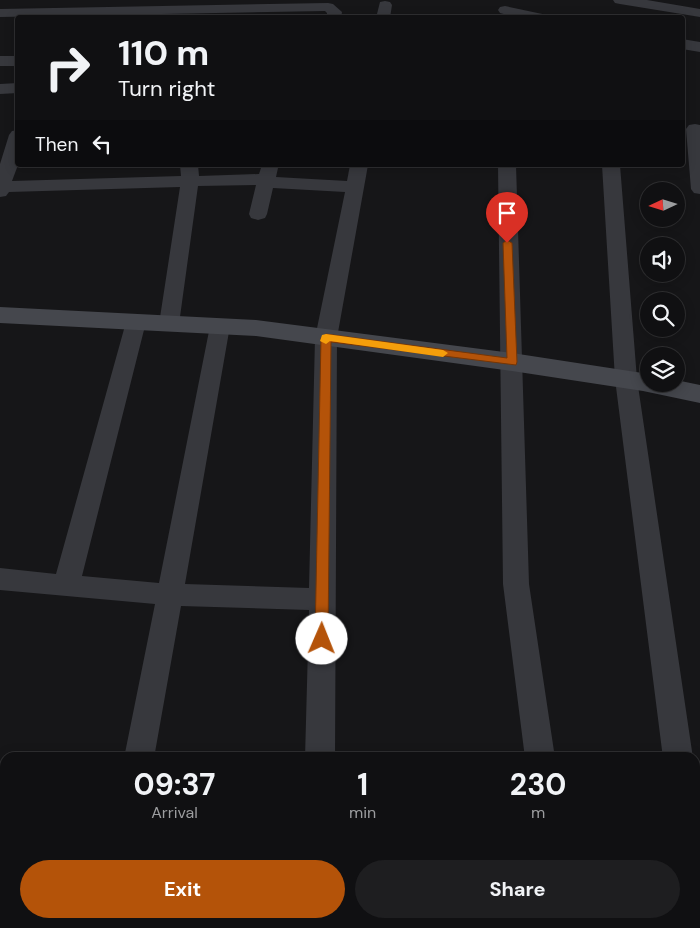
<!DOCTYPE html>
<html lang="en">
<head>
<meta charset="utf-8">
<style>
	body { margin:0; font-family:"DM Sans",sans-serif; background:#1e1e20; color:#f1f3f6; height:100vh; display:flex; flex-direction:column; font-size:19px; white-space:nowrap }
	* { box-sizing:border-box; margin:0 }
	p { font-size:16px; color:#9c9d9f }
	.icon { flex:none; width:28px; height:28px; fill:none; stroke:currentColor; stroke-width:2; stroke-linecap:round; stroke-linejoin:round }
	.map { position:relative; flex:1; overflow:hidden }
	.panel { position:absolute; left:0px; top:752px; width:700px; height:176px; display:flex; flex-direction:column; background:#101012; border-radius:15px 15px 0 0; box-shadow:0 2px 12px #0003,0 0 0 1px #303032 }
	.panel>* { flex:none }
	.banner { position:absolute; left:15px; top:15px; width:670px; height:152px; border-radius:5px; box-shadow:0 2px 12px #0003,0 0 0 1px #303032; background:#101012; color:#f1f3f6; overflow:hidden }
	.needle { width:32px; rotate:266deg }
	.fabs { position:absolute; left:640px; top:182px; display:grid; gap:10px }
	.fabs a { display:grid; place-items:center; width:45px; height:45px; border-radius:50%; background:#101012; box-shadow:0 2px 12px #0003,0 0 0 1px #303032; font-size:25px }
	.pin { position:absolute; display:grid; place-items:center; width:42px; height:42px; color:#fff; margin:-51px -21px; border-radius:50% 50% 50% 0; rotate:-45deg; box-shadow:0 0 5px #0007 }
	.pin .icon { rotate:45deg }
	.me { position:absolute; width:55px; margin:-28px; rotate:1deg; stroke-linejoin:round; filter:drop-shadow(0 0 4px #0008) }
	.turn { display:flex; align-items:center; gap:18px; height:105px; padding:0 20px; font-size:22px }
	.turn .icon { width:65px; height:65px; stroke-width:2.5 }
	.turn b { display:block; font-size:35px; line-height:42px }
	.then { display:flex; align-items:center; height:48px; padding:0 20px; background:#0003; gap:10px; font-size:19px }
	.eta { display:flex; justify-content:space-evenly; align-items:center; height:85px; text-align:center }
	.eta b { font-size:30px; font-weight:700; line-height:35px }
	.action { display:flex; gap:10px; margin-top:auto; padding:10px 20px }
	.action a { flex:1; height:58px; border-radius:30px; background:#b45309; color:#fff; font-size:20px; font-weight:700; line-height:58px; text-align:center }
	.action a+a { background:#1e1e20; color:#f1f3f6 }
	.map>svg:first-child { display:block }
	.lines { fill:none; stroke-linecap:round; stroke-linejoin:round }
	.street { fill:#37383d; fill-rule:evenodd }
	.secondary { fill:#45474d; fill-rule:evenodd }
	.route { fill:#b45309; stroke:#753606 }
	.slow { fill:#f59e0b }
</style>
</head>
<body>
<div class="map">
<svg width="700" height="928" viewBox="0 0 700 928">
	<rect width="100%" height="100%" fill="#161618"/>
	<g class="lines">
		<path class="street" d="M613 0H647L700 9V17L620 4 615 3Z
			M385 1 390 2 392 5 390 18H376L380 2Z
			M328 3 333 4 342 12 341 18H327V13L325 11 0 17V9Z
			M505 6 547 15 549 18H519L500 13 498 10 500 7Z
			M682 39 700 42V52L682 49Z
			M0 56H18V66H0Z
			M18 83V93L0 94V84Z
			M695 124 700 125V194L694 193 691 189 686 129 689 125Z
			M18 130V165L12 181 181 176 180 165H198L199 176 259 174 262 165H276L278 168 276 177 347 181 350 165H368L337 338 335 758H305L309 610 181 606 154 758H124L155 604 0 590V568L56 574 126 322 129 317 136 315 143 317 146 322 82 576 159 583 210 326 213 321 220 319 227 321 230 326 185 584 309 588 315 338 345 192 273 188 267 214 265 218 258 220 251 218 249 214 256 185 198 186 179 324 176 329 169 331 162 329 159 324 180 187 9 192 6 196 0 197V164L9 135 12 131Z
			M498 165H516L529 584 555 758H525L503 584Z
			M602 165H620L637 379 693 758H663L615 379Z
			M695 860 700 862V897L696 899Z
			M90 924H122V928H88Z
			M547 924H629L628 928H547Z"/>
		<path class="secondary" d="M0 307 256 320 512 353 649 374V384H676V380L700 385V403L643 391 512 371 256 336 0 323Z"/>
	</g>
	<path class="route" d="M507 240 512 243 517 362 516 365 331 342 328 639 326 643 322 644 317 643 315 639 321 338 326 334 507 358 503 243Z"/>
	<path class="slow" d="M326 334 443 350 448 353 443 357 330 341 326 344 320 341 322 335Z"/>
</svg>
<div class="fabs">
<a><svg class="needle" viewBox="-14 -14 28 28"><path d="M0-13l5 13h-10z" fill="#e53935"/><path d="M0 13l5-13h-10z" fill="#9c9d9f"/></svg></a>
<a><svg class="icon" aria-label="sound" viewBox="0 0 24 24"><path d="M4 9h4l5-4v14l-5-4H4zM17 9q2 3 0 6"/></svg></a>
<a><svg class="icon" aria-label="search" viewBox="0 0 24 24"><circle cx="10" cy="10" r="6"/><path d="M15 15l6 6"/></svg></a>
<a><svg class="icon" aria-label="layers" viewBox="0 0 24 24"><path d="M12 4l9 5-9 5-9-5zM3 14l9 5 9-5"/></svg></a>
</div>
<div class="pin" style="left:507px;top:243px;background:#d93025"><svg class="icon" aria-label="arrive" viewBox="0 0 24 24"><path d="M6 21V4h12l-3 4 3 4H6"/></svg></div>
<svg class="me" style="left:322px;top:639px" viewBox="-20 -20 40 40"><circle r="19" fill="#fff"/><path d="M0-13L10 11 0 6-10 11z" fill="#b45309"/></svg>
<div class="banner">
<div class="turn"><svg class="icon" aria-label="right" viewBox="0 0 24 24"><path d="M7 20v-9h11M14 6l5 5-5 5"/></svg><div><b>110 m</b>Turn right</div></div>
<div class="then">Then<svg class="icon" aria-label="left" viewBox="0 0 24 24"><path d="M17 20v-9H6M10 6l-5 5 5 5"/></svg></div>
</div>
<section class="panel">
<div class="eta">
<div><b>09:37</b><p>Arrival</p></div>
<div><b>1</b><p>min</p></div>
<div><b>230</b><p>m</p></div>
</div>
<div class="action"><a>Exit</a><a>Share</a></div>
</section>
</div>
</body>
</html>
